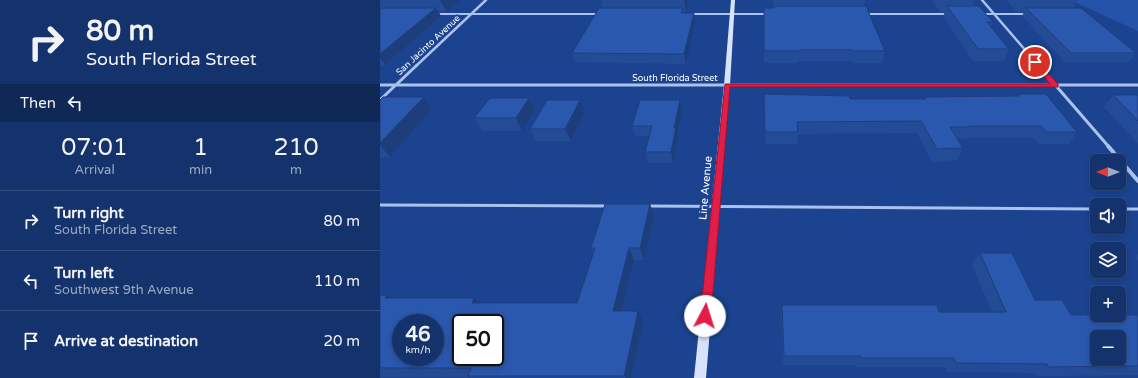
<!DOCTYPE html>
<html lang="en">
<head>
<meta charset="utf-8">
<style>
	body { margin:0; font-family:"Varela Round",sans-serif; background:#1d3a72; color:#f1f3f6; height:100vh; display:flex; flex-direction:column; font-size:15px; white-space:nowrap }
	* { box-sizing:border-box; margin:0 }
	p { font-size:13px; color:#9daac2 }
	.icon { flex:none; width:22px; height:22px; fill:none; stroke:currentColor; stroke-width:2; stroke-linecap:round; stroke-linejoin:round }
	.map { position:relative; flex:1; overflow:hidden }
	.panel { display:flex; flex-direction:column; background:#14326c; width:380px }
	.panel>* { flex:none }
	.top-card { background:#14326c; color:#f1f3f6; overflow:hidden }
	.needle { width:26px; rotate:270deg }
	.buttons { position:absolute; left:710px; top:154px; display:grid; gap:8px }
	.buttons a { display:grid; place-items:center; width:36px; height:36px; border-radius:6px; background:#14326c; box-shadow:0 2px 6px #0003,0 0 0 1px #334d7f; font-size:20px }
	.speed { position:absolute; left:12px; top:314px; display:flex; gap:8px; font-size:20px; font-weight:700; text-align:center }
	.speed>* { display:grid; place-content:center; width:52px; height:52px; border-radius:50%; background:#14326c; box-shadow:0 2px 6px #0003,0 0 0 1px #334d7f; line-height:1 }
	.speed small { font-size:10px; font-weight:400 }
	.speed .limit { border:2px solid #111; border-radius:6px; background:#fff; color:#111 }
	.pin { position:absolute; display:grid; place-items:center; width:34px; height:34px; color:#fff; margin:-17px; border:2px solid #fff; border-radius:50%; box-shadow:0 1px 4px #0007 }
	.me { position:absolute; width:44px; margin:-22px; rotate:5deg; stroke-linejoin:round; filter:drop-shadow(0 0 3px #0008) }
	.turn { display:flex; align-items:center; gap:14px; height:84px; padding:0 20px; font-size:18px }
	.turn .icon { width:52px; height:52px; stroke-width:2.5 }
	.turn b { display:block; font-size:28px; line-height:34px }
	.then { display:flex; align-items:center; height:38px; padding:0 20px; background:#0003; gap:8px; font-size:15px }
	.eta { display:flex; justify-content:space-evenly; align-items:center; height:68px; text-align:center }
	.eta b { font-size:24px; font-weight:600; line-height:28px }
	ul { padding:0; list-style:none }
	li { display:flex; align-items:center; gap:12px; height:60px; padding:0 20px; border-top:1px solid #334d7f }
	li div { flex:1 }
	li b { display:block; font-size:15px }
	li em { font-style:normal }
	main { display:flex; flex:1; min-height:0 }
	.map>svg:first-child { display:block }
	.green { fill:#2453a9 }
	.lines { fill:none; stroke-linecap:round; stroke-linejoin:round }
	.lane-far1 { stroke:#aac2ee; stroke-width:2 }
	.lane { stroke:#aac2ee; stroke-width:3 }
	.street-far2 { stroke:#aac2ee; stroke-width:2.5 }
	.street-far1 { stroke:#aac2ee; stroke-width:3 }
	.street { stroke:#aac2ee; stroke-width:4 }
	.secondary { fill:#d7e3fa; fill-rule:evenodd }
	.wall { fill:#244c96 }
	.shaded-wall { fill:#1d3e7a }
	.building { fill:#2a58ae; stroke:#1d3e7a; fill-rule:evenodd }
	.route { fill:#e11d48; stroke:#92132f }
	.labels { text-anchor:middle; stroke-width:4; stroke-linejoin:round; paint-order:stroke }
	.far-street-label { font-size:9px; fill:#fff; stroke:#1b4390 }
	.street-label { font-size:11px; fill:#fff; stroke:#1b4390 }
</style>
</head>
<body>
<main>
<section class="panel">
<div class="top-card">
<div class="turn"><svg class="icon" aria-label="right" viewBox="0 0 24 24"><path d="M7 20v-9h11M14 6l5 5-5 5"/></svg><div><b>80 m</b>South Florida Street</div></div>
<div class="then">Then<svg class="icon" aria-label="left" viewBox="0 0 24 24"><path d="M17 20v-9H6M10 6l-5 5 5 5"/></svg></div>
</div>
<div class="eta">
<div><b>07:01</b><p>Arrival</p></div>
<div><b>1</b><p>min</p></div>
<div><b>210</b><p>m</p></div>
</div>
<ul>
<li><svg class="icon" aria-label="right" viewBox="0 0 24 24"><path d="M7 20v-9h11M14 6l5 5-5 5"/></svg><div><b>Turn right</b><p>South Florida Street</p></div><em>80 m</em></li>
<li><svg class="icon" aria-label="left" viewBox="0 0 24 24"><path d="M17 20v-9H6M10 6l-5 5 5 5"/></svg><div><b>Turn left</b><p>Southwest 9th Avenue</p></div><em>110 m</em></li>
<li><svg class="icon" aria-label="arrive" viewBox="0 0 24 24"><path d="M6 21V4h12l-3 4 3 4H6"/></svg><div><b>Arrive at destination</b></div><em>20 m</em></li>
</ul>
</section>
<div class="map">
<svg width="758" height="378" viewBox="0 0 758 378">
	<rect width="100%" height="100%" fill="#1b4390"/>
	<path class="green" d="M690 0H758V31Z"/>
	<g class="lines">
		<path class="lane-far1" d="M56 14H218
			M312 14H386
			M486 14H568
			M602 14H646"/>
		<path class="lane" d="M0 205 228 206
			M268 206 717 209
			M739 209H758"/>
		<path class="street-far2" d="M602 0 659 66
			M36 66 106 0"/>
		<path class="street-far1" d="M658 65 729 147
			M0 85H758
			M0 100 37 65"/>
		<path class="street" d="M728 146 758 181"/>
		<path class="secondary" d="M351 0H355L350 85 326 378H314L344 85Z"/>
	</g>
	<path class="wall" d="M0 0H80L67 12 58 11 61 16 5 65H0Z
		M221 0H309L306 12H303L304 13 315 22 306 64 195 62 192 53 223 8Z
		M393 0H485L484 6 505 51 502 63H472L471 61H418V63H384V18L393 8Z
		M552 0H595L593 6 613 22 611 27 629 49 624 61H593L563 16 565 12H560Z
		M626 0H697L693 8 756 53 749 62H685L642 16 644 12H637Z
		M384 94 470 99H544L545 97 636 96 638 94 697 132 689 144H658L654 138H585V139H578L583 148 577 160 552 162 537 133 418 134 417 144H385Z
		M733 95H758V144L724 107Z
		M0 100 52 109 10 157H0Z
		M200 100 205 112 191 141H156L150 129Z
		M300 100 302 111 297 135 298 139 293 163H268L265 152 270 136H255L252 126Z
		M155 110 142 131H102L94 118Z
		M270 204 274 216 264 260H254L242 311 263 322 251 378H91L90 377H0V295L12 298 99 303H197L213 253 211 248Z
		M600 253 655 300 691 315H758V375L656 376 655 373 567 372 566 367H476V365H403L401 316 402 305 559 312H612L592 264Z
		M758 255V261L755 257Z"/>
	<path class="shaded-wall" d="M60 0H80L67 12Z
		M304 0H309L306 12Z
		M56 8 61 16 5 65 0 58V54Z
		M314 13 315 22 306 64 304 54Z
		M44 97 52 109 10 157 0 145V143Z
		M149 98 155 110 142 131 136 118Z
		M200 100 205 112 191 141 185 129Z
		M300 100 302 111 297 135 298 139 293 163 291 152 294 128Z
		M270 204 274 216 264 260 260 248Z
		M249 248 254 260 239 322 233 311Z
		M7 295 22 306 5 298Z
		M94 298 105 309 92 303Z
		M258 311 263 322 251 378H246L244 376Z"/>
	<path class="building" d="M394 6H486L505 51H474L473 50H419V51H384V8H394Z
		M567 6H599L613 22H607L629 49H598Z
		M0 8H56L0 54Z
		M219 8H303L301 13H314L304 54 192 53Z
		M646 8H701L756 53H691Z
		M384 94 469 96 470 99H546L545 97 639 96 638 94H666L697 132H666L661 126H589L590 127H570L583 148 557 149 541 121 417 122 418 132H385Z
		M733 95H758V121Z
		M3 97H44L0 143V100Z
		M110 98H149L136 118H94Z
		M167 100H200L185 129H150Z
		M260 100H300L294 128H296L291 152H265L272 126H252Z
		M225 204H270L260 248H249L233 311H258L244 376H88L91 368H0V295H7L5 298H94L92 303H197L215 248H211ZM21 323H55V357H21ZM81 323H115V357H81Z
		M600 253H632L655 300H682L691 315H758V366L668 367 667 364 576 363 574 358H481L480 356H404L402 305H557L559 312H626ZM717 337H739V359H717Z"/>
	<path class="route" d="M653 61H657L678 84V87H350L331 316 330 320 325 321 321 320 320 316 345 84H670L653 63Z"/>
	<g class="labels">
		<g class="far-street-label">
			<text transform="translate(48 45) rotate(-43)" y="3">San Jacinto Avenue</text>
			<text x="295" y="81">South Florida Street</text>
		</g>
		<g class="street-label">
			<text transform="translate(325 188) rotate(-85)" y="4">Line Avenue</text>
		</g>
	</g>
</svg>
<div class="buttons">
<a><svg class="needle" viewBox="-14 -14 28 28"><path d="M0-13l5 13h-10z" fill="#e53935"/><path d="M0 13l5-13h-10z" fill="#9daac2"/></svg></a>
<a><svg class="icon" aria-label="sound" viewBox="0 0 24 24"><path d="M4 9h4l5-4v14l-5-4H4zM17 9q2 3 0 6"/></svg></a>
<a><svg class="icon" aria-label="layers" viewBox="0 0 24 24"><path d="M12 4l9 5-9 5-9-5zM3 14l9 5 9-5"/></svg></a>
<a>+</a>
<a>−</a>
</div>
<div class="speed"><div>46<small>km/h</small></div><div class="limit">50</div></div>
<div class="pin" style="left:655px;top:62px;background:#d93025"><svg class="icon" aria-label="arrive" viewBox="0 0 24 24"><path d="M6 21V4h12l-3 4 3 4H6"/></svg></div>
<svg class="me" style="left:325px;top:316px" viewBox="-20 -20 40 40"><circle r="19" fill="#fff"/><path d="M0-13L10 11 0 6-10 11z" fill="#e11d48"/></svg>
</div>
</main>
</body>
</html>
